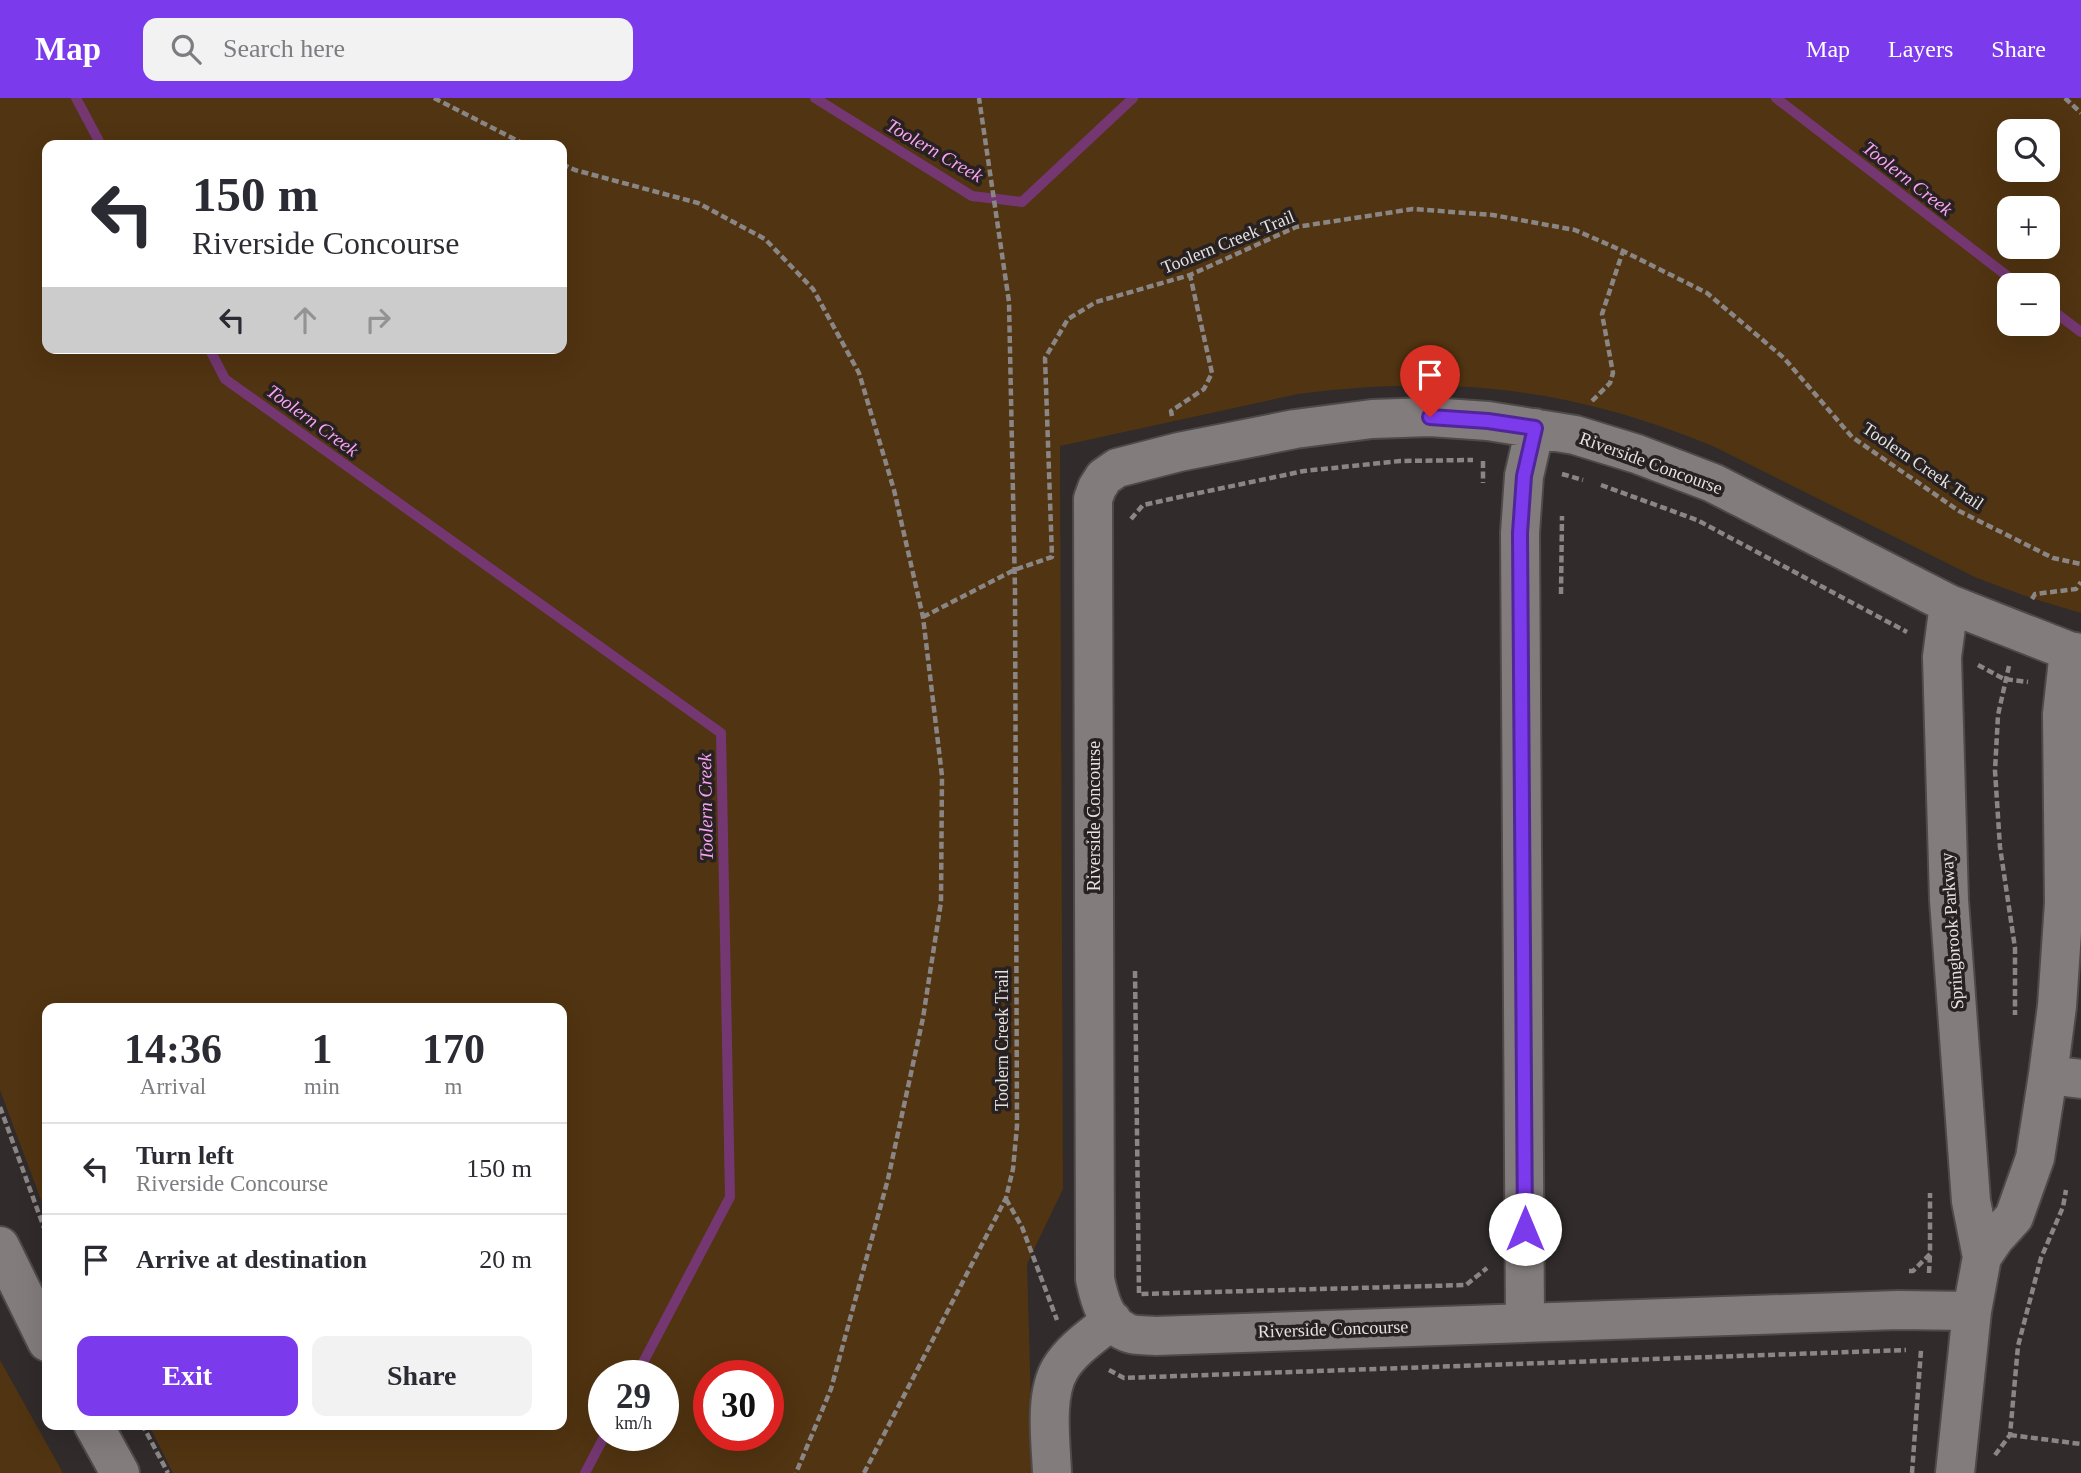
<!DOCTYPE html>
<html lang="en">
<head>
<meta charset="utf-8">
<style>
	body { margin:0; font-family:"Times New Roman",serif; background:#f2f2f3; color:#2b2b33; height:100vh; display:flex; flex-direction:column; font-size:26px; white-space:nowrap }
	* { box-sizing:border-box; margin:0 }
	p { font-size:23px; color:#7c7c81 }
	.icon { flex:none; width:38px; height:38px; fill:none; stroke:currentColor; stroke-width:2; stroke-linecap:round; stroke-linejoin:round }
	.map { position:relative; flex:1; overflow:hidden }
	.panel { position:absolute; left:42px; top:905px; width:525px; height:427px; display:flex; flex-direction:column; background:#fff; border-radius:14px; box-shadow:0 7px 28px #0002 }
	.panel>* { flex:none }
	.hud { position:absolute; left:42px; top:42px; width:525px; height:214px; border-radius:14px; box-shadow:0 7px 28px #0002; background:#fff; color:#2b2b33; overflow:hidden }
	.fabs { position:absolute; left:1997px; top:21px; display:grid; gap:14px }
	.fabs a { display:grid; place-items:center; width:63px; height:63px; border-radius:14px; background:#fff; box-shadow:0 7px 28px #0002; font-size:35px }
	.speed { position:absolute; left:588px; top:1262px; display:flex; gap:14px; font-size:35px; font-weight:700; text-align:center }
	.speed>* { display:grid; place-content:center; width:91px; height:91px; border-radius:50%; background:#fff; box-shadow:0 7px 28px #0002; line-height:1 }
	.speed small { font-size:18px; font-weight:400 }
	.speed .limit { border:10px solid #d22; background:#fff; color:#111 }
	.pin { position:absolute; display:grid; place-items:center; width:60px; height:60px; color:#fff; margin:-72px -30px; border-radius:50% 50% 50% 0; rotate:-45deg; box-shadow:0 0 7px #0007 }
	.pin .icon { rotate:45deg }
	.me { position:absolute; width:77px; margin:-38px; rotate:0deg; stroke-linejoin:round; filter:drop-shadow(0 0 5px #0008) }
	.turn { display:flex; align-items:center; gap:24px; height:147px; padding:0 35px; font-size:32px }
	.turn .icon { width:91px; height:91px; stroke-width:2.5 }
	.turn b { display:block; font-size:49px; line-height:60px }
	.lanes { display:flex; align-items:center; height:66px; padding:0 35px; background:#0003; justify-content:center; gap:35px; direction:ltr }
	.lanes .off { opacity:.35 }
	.eta { display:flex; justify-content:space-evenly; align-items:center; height:119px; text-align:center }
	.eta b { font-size:42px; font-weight:600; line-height:49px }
	.button { display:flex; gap:14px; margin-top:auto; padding:14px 35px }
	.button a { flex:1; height:80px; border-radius:14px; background:#7c3aed; color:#fff; font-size:28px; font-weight:600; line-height:80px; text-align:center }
	.button a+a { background:#f2f2f3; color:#2b2b33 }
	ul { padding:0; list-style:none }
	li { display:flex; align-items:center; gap:21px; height:91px; padding:0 35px; border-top:2px solid #e1e1e2 }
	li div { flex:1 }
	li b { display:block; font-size:26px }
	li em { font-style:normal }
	header { display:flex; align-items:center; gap:42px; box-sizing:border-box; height:98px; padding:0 35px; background:#7c3aed; color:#fff }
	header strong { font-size:33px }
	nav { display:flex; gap:38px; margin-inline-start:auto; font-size:24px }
	.search { width:490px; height:63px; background:#f2f2f3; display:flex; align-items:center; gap:18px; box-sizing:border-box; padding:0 24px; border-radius:14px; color:#7c7c81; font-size:26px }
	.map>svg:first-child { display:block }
	.green { fill:#513411; fill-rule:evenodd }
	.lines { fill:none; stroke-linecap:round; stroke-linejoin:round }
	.stream { stroke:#743772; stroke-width:10 }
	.minor-casing { stroke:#4e4a4a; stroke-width:42 }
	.path { stroke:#8b8686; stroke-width:4.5; stroke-dasharray:7 3.5; stroke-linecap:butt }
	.minor { stroke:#837c7c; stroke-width:38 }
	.route-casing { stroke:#51269a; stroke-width:18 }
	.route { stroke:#7c3aed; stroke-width:12 }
	.labels { text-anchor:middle; stroke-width:7; stroke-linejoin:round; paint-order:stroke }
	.street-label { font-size:18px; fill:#e6e2e2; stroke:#272121 }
	.water-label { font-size:19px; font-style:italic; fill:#faa2f6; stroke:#272121 }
</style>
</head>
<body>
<header>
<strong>Map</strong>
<div class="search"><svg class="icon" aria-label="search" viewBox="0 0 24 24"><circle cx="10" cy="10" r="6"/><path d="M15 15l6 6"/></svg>Search here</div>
<nav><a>Map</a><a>Layers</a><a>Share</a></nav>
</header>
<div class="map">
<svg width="2081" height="1375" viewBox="0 0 2081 1375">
	<rect width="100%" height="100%" fill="#312b2b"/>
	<path class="green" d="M0 0H2081V515L2031 500 1977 480 1715 349C1574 290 1449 276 1298 296L1060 348 1063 1091 1027 1166 1033 1375H173L149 1327 562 1326V910H47V1118L0 992ZM2009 33H2048V72H2009ZM47 47H562V250H47ZM2009 110H2048V149H2009ZM2009 187H2048V226H2009ZM604 1278H663V1337H604ZM709 1278H768V1337H709Z
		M0 1262 63 1375H0Z"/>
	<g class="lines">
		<path class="stream" d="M76 0 101 47
			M815 0 972 98 1022 104 1133 0
			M1776 0 2019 187
			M2048 209 2081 234
			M209 250 225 281 721 635 730 1099 636 1278
			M585 1375 605 1337"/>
		<defs>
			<path id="minor" d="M1949 506 1942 559 1949 802 1971 1103 1982 1159
				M2048 977 2081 981
				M0 1148 47 1244
				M1972 1213 1898 1212 1155 1238C1147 1237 1133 1238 1126 1234 1105 1225 1099 1200 1095 1181L1093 401 1097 390 1104 379 1117 370 1179 354 1295 331 1372 321 1430 319 1488 323 1575 337 1637 356 1713 385 1949 506 2069 553 2081 555
				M1525 1224 1520 435 1524 378 1535 330
				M93 1326 120 1375
				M1052 1375C1051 1345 1044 1298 1060 1271 1072 1251 1094 1237 1112 1222
				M1955 1375 1972 1213 1982 1159 1995 1140 2014 1119 2035 1060 2048 977 2057 908 2064 805 2062 616 2069 553"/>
		</defs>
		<use href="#minor" class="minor-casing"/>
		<path class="path" d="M434 0 526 47
			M2065 0 2081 15
			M562 66 575 72 698 105 765 141 813 191 859 275 894 392 923 519 942 678 941 804 923 920 888 1081 831 1291 796 1375
			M1592 303 1610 285 1613 275 1602 216 1623 153
			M1172 318 1171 313 1204 291 1212 275 1190 177
			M1483 363V385
			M1562 376 1583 382
			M1601 387 1697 422 1907 534
			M1189 395V397L1304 373 1400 363 1473 362
			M1131 421 1143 407 1189 397
			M1561 496 1562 418
			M2032 501 2035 496 2076 491 2081 484
			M923 519 1014 472 1052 459 1045 260 1068 221 1096 204 1190 177 1296 129 1413 111 1493 117 1575 132 1623 153 1707 195 1784 260 1852 339 1959 413 2053 460 2081 466
			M1978 567 2004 581 2028 584
			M2009 568 1998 617 1995 673 2000 749 2015 850V917
			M1135 873 1139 1196 1466 1187 1487 1170
			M0 1009 47 1138
			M1006 1101 1022 1129 1057 1222
			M1909 1173H1913L1930 1156V1095
			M1929 1175 1930 1156
			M1109 1272 1124 1280 1906 1252
			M142 1326 168 1375
			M2010 1337 2081 1346
			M1995 1357 2010 1337 2018 1248 2041 1160 2063 1109 2066 1092
			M864 1375 1006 1100 1013 1071 1017 1028 1015 492 1009 204 979 0
			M1912 1375 1921 1252"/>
		<use href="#minor" class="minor"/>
	</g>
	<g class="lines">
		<defs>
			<path id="route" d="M1430 319 1488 323 1535 330 1524 378 1520 435 1525 1131"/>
		</defs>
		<use href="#route" class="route-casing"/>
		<use href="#route" class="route"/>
	</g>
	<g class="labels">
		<g class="street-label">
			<text transform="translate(1228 144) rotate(-22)" y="6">Toolern Creek Trail</text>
			<text transform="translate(1651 365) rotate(20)" y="6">Riverside Concourse</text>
			<text transform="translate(1923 368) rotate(34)" y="6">Toolern Creek Trail</text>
			<text transform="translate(1094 718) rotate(-90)" y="6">Riverside Concourse</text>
			<text transform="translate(1952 833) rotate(-94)" y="6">Springbrook Parkway</text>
			<text transform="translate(1002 942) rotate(-90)" y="6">Toolern Creek Trail</text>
			<text transform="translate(1333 1231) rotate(-2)" y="6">Riverside Concourse</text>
		</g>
		<g class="water-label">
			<text transform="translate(935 52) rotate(30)" y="7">Toolern Creek</text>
			<text transform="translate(1908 80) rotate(38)" y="7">Toolern Creek</text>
			<text transform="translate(313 322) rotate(36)" y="7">Toolern Creek</text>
			<text transform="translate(705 709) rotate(-91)" y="7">Toolern Creek</text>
		</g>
	</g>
</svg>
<div class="fabs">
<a><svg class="icon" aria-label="search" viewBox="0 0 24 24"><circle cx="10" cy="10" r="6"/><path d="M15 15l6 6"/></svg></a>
<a>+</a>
<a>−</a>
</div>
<div class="speed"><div>29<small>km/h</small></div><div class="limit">30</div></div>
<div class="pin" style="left:1430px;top:319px;background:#d93025"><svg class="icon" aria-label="arrive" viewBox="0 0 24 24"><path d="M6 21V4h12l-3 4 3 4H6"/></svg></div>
<svg class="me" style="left:1525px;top:1131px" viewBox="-20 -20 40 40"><circle r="19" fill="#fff"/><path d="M0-13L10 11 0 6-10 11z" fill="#7c3aed"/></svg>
<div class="hud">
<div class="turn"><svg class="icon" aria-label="left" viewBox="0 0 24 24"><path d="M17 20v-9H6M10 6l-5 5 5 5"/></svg><div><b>150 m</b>Riverside Concourse</div></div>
<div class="lanes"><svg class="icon" aria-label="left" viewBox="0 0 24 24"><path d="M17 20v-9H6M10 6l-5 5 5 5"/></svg><svg class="icon off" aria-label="ahead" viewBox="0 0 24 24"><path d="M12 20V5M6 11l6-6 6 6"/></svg><svg class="icon off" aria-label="right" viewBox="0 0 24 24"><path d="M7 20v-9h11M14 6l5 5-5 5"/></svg></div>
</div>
<section class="panel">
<div class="eta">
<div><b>14:36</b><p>Arrival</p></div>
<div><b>1</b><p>min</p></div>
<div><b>170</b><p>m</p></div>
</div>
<ul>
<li><svg class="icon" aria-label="left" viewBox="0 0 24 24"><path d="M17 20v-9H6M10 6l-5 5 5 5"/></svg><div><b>Turn left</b><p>Riverside Concourse</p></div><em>150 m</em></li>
<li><svg class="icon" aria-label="arrive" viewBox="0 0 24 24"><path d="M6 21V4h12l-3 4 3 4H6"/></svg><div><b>Arrive at destination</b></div><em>20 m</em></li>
</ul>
<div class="button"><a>Exit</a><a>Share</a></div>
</section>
</div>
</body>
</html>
